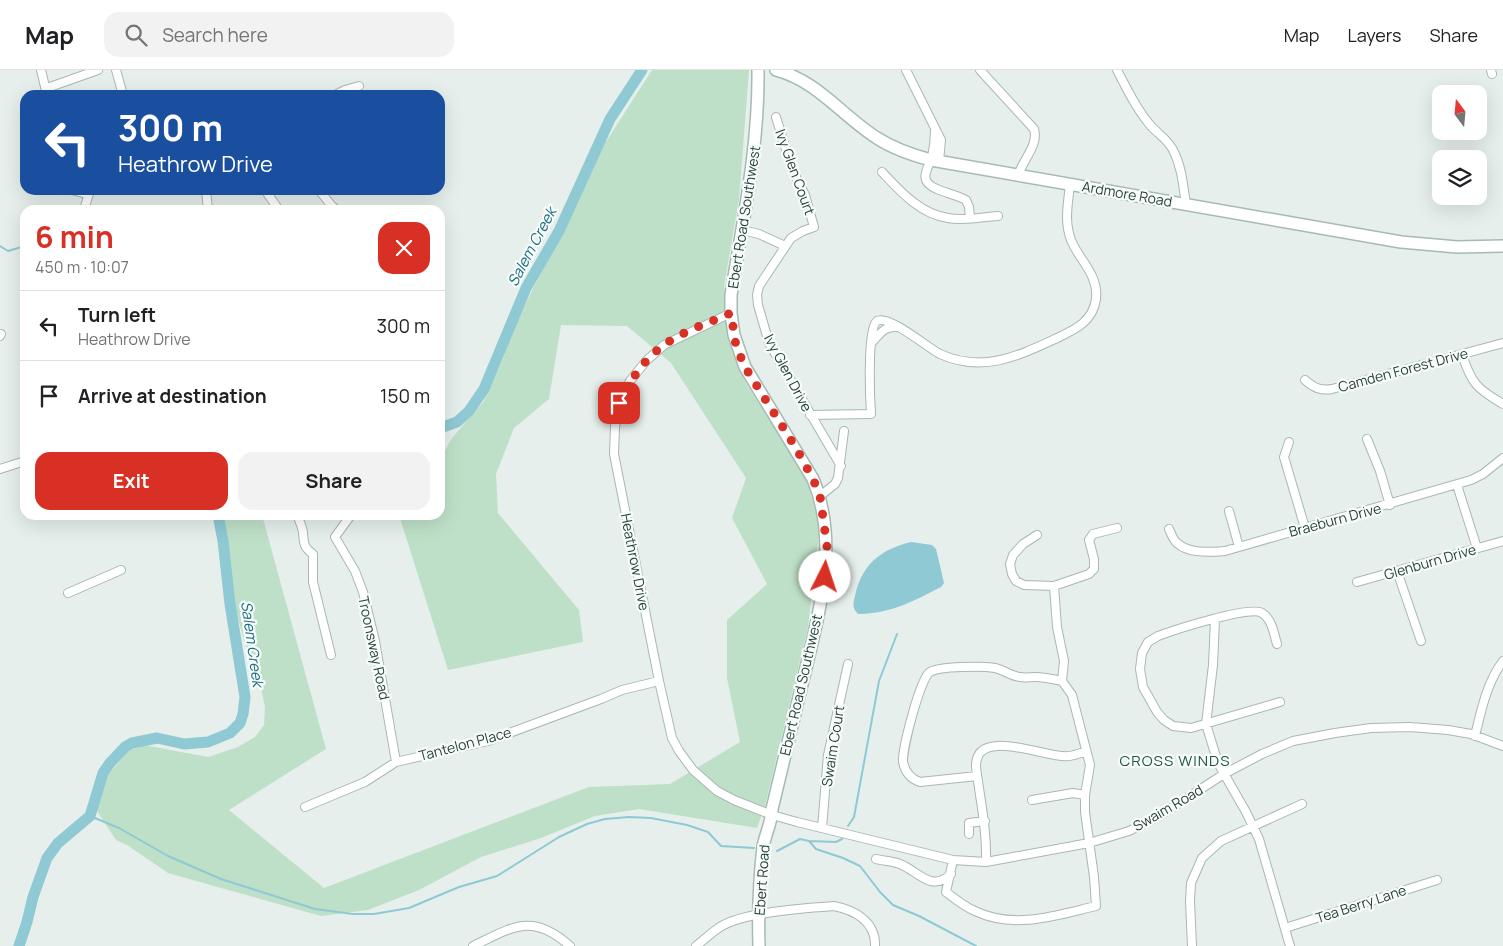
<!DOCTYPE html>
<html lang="en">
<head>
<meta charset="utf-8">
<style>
	body { margin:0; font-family:Manrope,sans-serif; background:#f2f2f2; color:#202124; height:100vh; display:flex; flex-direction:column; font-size:19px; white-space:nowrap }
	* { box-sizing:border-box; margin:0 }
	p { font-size:16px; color:#757577 }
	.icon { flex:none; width:28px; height:28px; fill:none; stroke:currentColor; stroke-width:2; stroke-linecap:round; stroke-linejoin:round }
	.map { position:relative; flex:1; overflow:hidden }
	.details { position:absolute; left:20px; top:135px; width:425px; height:315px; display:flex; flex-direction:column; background:#fff; border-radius:15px; box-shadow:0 5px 20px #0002 }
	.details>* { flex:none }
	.top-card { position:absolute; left:20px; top:20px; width:425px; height:105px; border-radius:15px; box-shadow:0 5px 20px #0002; background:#1a4fa0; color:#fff; overflow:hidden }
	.needle { width:32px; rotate:344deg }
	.buttons { position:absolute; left:1432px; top:15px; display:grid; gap:10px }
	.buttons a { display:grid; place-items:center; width:55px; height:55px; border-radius:10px; background:#fff; box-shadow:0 5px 20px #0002; font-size:25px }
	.pin { position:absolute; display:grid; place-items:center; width:42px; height:42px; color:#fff; margin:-21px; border-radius:10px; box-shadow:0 2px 8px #0006 }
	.me { position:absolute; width:55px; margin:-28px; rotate:4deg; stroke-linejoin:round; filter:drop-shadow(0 0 4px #0008) }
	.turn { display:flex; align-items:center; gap:18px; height:105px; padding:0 15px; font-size:22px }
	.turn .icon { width:65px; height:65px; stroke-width:2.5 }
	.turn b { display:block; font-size:35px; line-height:42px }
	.round { display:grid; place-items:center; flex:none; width:52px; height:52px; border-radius:15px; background:#f2f2f2 }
	.head { display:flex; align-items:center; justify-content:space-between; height:85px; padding:0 15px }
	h1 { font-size:30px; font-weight:700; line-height:38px; color:#d93025 }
	.action { display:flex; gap:10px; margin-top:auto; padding:10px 15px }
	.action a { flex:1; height:58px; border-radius:15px; background:#d93025; color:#fff; font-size:20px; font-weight:700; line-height:58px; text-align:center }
	.action a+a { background:#f2f2f2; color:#202124 }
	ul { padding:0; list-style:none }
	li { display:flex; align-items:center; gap:15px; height:70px; padding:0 15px; border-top:1px solid #e0e0e0 }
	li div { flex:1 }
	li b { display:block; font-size:19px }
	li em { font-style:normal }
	header { display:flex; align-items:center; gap:30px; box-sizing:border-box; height:70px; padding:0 25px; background:#fff; border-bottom:1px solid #e0e0e0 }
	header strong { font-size:24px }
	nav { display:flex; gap:28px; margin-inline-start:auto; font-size:18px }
	.search { width:350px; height:45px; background:#f2f2f2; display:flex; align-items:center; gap:12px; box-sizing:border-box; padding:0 18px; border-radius:15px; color:#757577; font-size:19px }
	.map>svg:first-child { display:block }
	.green { fill:#bfe0c8 }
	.water { fill:#8ec9d4 }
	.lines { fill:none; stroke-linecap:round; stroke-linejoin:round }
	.stream { stroke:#8ec9d4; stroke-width:2 }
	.river { stroke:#8ec9d4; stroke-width:11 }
	.street-casing { stroke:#a8b8b2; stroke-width:10 }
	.secondary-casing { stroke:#a4bbb3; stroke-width:14 }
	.street { stroke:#fff; stroke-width:8 }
	.secondary { stroke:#fff; stroke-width:11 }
	.route { stroke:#d93025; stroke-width:9; stroke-dasharray:0 16.2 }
	.labels { text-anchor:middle; stroke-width:4.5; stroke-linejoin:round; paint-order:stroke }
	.street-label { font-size:14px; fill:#24423a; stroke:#f7fbf9 }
	.water-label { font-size:15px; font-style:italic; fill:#1c6f80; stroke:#f7fbf9 }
	.neighbourhood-label { font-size:15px; letter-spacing:1px; fill:#1f5548; stroke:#f7fbf9 }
</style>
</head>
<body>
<header>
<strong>Map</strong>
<div class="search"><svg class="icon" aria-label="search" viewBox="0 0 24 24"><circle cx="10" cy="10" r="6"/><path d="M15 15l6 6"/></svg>Search here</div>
<nav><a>Map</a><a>Layers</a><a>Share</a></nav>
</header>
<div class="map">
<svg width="1503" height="876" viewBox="0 0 1503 876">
	<rect width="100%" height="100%" fill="#e6efeb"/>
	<path class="green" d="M652 0H749L739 129 724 217 744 310 806 408 820 456 808 557 765 736 757 758 639 739 595 746 541 768 481 787 419 820 368 840 321 846 168 803 127 775 116 770 97 741 106 708 128 681 144 675 208 687 238 677 255 667 264 655 265 637 258 604 245 573 234 535 222 445H262L326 679 229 740 324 818 589 717 670 714 740 672 727 608V550L767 514 732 448 746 408 671 293 627 256 561 255 549 329 514 358 496 404 498 443 579 540 583 572 448 600 399 445H440V385L443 384 452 368 483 332 502 291 515 255 602 78Z"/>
	<path class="water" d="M911 472 932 475 936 479 944 513 941 517C911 532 893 543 858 544 852 538 853 534 855 526 862 494 880 480 911 472Z"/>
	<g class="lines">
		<path class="stream" d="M0 176 8 181 25 176
			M90 746 119 758 168 786 221 809 315 839 353 844H374L409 838 459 817 497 806 559 767 587 754 605 749 629 747 651 748 687 755 708 762 721 776 754 778
			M848 756 854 747 879 611 897 564
			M809 771 816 779 843 788 860 796 880 822 893 835 919 846 976 876
			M777 781 800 769 809 771 836 772 842 769"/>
		<path class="river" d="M440 358 457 352 469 341 484 319 526 218 559 161 610 49 642 0
			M19 876 27 852 33 827 47 788 58 773 90 746 103 703 110 693 125 677 132 673 157 668 184 674 208 672 230 663 240 653 243 644 245 627 230 534 223 471 218 445"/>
		<defs>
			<path id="street" d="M41 0 47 25
				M116 0 123 25
				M906 0 941 70 939 91
				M980 0 1034 59C1039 76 1022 90 1018 106
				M1117 0C1127 19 1137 40 1151 56 1159 65 1169 70 1174 82 1182 98 1183 116 1186 134
				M1491 0 1492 4
				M47 18 98 0
				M335 25 345 20 359 16
				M776 47 792 99 805 125 814 157 803 161 791 168 759 216 757 225 758 235 769 273 841 396
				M935 60C935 69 934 78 932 87 928 99 917 111 937 119 946 123 956 125 966 130L969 137 970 148
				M882 102C900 121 920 144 948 148 964 151 982 147 998 146
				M72 120 83 123 88 122
				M206 120 208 140
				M265 120 279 140
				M319 120 331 135 337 140
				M84 140 90 120
				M742 160 759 164 785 176
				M731 243 664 275 646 291 630 311 619 333 615 357 614 384 659 611 672 668 679 681 693 700 717 721 734 730 772 745 797 752 953 790 986 792 1089 773 1129 761 1159 746 1224 704 1262 684 1293 671 1335 663 1371 658 1410 657 1448 660 1471 664 1503 676
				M0 266 1 264
				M872 272C880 264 884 256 897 257
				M1462 284C1471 313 1477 319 1503 334
				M1305 310C1314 318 1321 321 1332 319L1503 273
				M810 345 871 344C870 329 867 257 877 251 888 244 928 278 940 284 982 303 1016 287 1055 269 1074 260 1093 252 1096 229 1099 205 1079 190 1071 170 1064 151 1068 134 1070 114
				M1367 369 1380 401 1390 435
				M1289 372 1284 387 1305 458
				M0 399 22 392
				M1457 415 1477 478
				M820 426 835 414 838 408 844 361
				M1229 441 1239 477
				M297 445C299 450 302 456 303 462 304 473 303 477 313 484V512L331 585
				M351 445 335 467 355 501 363 522 375 571 396 692
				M1169 459C1171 463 1173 470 1177 473 1189 484 1210 482 1225 481L1471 410 1483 404 1503 388
				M1037 465 1023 474 1013 485 1010 494 1012 504 1016 511 1024 515 1054 516 1089 504 1094 499V489L1089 470 1093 464 1117 458
				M1397 501 1421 571
				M1357 512 1503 471
				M1054 516 1057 557 1064 591 1062 611
				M68 523 121 500
				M1215 549 1213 595 1206 654 1218 693 1246 742 1259 769 1290 876
				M1277 574C1274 564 1272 549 1262 543 1251 535 1174 560 1158 566L1148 572 1142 583 1140 599 1143 617 1157 642 1164 650 1173 656 1191 658 1280 632
				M1475 666C1481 641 1487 612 1503 591
				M1032 730 1073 723 1085 725
				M305 737 365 712 396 692 488 671 601 629 622 620 659 611
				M822 758 828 685 848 594
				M969 764V753L985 751
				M876 789C884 791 893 791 900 794 918 801 931 823 951 804
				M953 790 946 822C955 829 965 837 975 841 1014 860 1057 845 1096 836L1094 807 1085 742V725L1090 695 1072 625 1062 611C1053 609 1044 607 1035 607 1030 607 1025 608 1020 607 1011 606 1004 600 995 598 984 596 939 596 930 602 920 608 902 680 903 692 905 702 911 709 920 712L977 706
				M986 792C987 759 980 729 976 697 975 657 1042 686 1063 686 1071 687 1079 684 1086 681
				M1285 858 1437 810
				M473 876C513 857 532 842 570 876
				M696 876C704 870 712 862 720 857 743 842 806 838 834 836 855 840 876 852 875 876
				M1192 876 1190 831 1191 813 1202 788 1221 771 1302 734"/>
			<path id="secondary" d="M758 0C759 76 743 150 731 225V243L734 265 745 297 813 409C839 472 820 539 805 602 794 648 783 694 772 739 772 752 765 765 763 777 759 811 758 843 759 876
				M776 0C818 11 842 46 877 68 894 79 912 85 931 90L1401 172 1457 177 1503 176"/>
		</defs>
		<use href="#street" class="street-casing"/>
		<use href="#secondary" class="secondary-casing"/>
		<use href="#street" class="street"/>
		<use href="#secondary" class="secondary"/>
	</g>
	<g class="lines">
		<path class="route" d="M619 333C630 311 644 289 664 275 683 261 709 253 731 243L736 276 745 297 796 378 813 409 820 426 827 476 825 507"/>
	</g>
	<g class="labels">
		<g class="street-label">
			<text transform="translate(795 102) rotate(70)" y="5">Ivy Glen Court</text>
			<text transform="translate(1127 124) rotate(10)" y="5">Ardmore Road</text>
			<text transform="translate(744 147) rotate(-81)" y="5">Ebert Road Southwest</text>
			<text transform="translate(1403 300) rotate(-15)" y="5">Camden Forest Drive</text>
			<text transform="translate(788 303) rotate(62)" y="5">Ivy Glen Drive</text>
			<text transform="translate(1335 450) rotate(-15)" y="5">Braeburn Drive</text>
			<text transform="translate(635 492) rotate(79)" y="5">Heathrow Drive</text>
			<text transform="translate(1430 492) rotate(-16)" y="5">Glenburn Drive</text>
			<text transform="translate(374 578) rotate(78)" y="5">Troonsway Road</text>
			<text transform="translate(801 615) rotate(-77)" y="5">Ebert Road Southwest</text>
			<text transform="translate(465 674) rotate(-15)" y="5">Tantelon Place</text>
			<text transform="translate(833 676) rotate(-81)" y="5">Swaim Court</text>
			<text transform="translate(1168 738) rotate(-30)" y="5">Swaim Road</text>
			<text transform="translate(762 810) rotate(-86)" y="5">Ebert Road</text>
			<text transform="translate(1361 834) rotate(-18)" y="5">Tea Berry Lane</text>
		</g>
		<g class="water-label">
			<text transform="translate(532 177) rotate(-62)" y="5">Salem Creek</text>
			<text transform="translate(252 574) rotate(82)" y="5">Salem Creek</text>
		</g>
		<g class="neighbourhood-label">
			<text x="1175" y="696">CROSS WINDS</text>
		</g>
	</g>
</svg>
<div class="buttons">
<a><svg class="needle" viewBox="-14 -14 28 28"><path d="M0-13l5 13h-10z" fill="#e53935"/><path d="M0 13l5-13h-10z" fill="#757577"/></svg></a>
<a><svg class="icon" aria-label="layers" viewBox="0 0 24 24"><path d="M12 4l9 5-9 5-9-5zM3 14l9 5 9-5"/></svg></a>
</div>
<div class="pin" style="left:619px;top:333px;background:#d93025"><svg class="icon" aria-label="arrive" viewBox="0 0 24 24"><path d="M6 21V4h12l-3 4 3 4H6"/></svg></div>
<svg class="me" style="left:825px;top:507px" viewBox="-20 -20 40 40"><circle r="19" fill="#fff"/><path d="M0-13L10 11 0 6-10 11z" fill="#d93025"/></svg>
<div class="top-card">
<div class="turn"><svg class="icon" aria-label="left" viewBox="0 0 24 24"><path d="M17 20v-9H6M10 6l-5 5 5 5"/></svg><div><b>300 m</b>Heathrow Drive</div></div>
</div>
<section class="details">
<div class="head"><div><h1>6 min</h1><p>450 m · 10:07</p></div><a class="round" style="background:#d93025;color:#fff"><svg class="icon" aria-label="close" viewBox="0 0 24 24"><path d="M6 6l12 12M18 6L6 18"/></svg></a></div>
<ul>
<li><svg class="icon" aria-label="left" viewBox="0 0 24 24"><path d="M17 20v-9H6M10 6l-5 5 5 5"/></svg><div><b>Turn left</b><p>Heathrow Drive</p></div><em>300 m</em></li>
<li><svg class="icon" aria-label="arrive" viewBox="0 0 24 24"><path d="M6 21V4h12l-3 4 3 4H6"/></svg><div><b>Arrive at destination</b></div><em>150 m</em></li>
</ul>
<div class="action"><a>Exit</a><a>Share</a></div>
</section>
</div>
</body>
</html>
